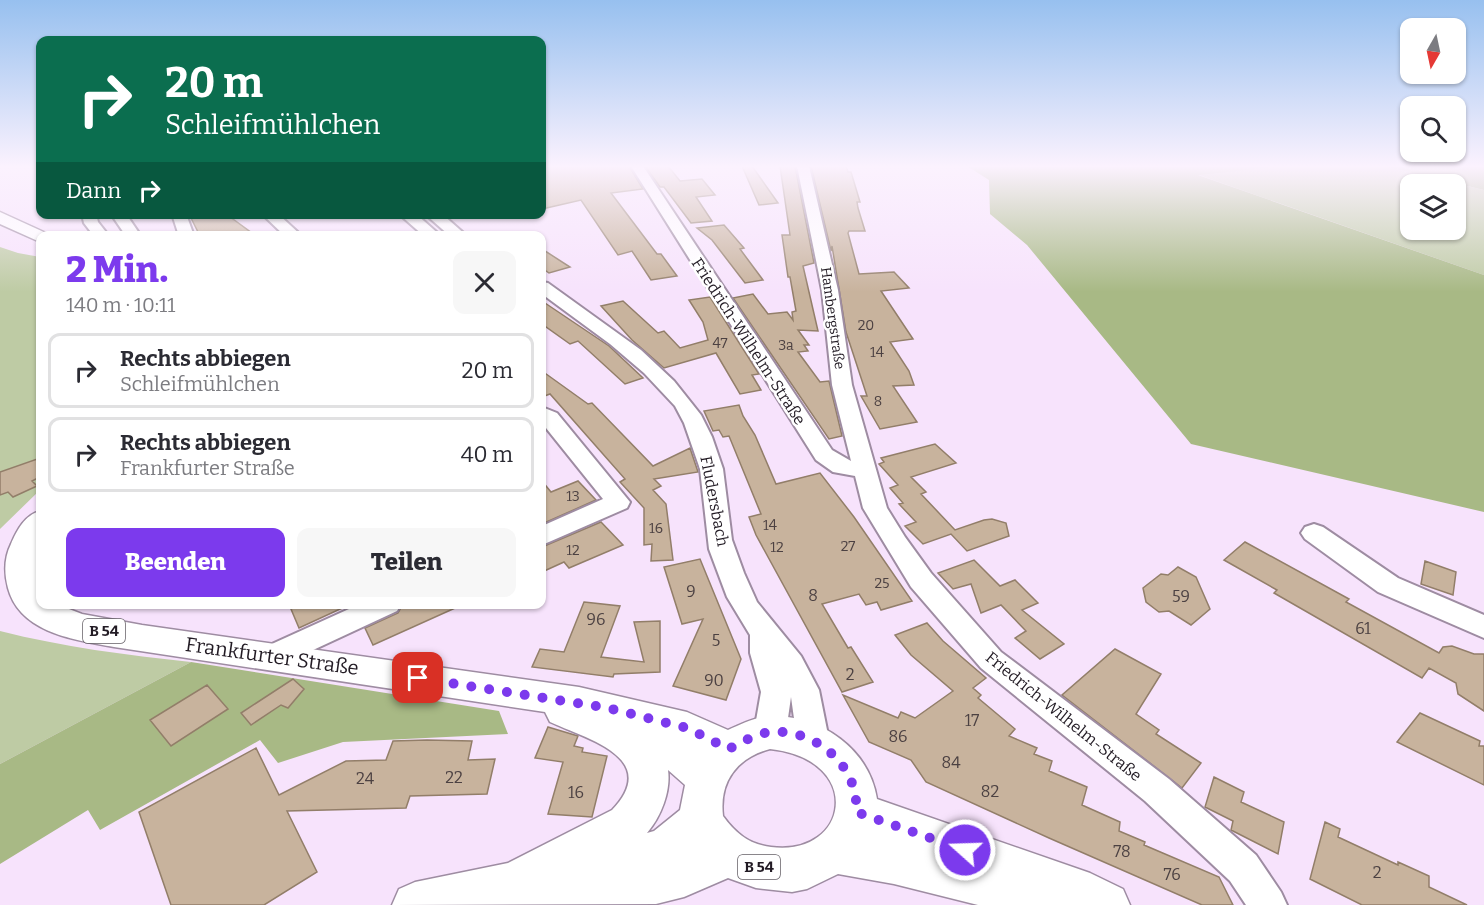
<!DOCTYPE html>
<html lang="de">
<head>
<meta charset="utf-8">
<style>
	body { margin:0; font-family:Bitter,serif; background:#f7f7f7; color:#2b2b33; height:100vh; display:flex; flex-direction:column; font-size:22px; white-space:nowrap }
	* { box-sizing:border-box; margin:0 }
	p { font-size:20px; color:#7c7c81 }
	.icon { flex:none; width:33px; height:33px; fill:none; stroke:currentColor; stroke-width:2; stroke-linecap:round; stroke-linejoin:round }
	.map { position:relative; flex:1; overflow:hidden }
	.drawer { position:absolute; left:36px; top:231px; width:510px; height:378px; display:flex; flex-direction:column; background:#fff; border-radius:12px; box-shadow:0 2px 4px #0004 }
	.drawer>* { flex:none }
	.top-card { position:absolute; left:36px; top:36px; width:510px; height:183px; border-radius:12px; box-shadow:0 2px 4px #0004; background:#0b6e4f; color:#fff; overflow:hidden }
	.needle { width:39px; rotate:189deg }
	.fabs { position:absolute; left:1400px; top:18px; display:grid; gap:12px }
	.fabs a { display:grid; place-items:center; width:66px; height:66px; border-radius:12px; background:#fff; box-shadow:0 2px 4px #0004; font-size:30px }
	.pin { position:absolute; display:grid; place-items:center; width:51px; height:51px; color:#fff; margin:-26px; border-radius:12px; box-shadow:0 3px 9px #0006 }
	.me { position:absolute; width:66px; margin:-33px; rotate:290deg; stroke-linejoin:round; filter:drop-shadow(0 0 4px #0008) }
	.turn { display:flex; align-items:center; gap:21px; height:126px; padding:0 30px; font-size:27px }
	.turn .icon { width:78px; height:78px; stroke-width:2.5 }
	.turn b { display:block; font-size:42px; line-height:51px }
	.then { display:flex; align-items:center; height:57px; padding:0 30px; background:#0003; gap:12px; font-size:22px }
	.round { display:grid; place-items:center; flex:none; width:63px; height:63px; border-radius:12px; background:#f7f7f7 }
	.head { display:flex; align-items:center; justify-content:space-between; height:102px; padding:0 30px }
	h1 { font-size:36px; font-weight:800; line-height:45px; color:#7c3aed }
	.cta { display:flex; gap:12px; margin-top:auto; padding:12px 30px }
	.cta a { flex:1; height:69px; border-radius:12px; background:#7c3aed; color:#fff; font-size:24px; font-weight:800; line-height:69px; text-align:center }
	.cta a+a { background:#f7f7f7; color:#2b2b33 }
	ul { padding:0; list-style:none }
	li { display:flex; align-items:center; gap:18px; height:75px; margin:0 12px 9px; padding:0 18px; border:3px solid #e1e1e2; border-radius:12px }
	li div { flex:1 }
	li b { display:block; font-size:22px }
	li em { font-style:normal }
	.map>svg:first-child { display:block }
	.green { fill:#becba4; fill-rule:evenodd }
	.forest { fill:#a8b985 }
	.building { fill:#c8b39d; stroke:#927e69; stroke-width:1.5 }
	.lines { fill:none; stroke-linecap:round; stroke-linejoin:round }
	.minor-casing { stroke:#9e8ca2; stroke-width:4 }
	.major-casing { stroke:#9e8ca2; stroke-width:3 }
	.minor { fill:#fff; fill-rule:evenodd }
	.major { fill:#fff; fill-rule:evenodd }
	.route { stroke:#7c3aed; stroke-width:10; stroke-dasharray:0 18 }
	.labels { text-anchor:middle; stroke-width:5; stroke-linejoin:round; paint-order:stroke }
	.far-street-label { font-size:14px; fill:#221b24; stroke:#fff }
	.number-label { font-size:14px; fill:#4c4142 }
	.shield { fill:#fff; stroke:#645f66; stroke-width:1.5 }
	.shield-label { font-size:15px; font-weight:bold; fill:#221b24 }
	.street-label { font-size:16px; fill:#221b24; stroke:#fff }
	.near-number-label { font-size:16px; fill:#4c4142 }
	.near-street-label { font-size:20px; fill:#221b24; stroke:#fff }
</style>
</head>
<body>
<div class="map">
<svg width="1484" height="905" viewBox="0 0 1484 905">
	<rect width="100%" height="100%" fill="#f7e3fc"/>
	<path class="green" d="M1284 166H1383L1484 190V275L1196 174ZM1410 184H1455V230H1410Z
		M0 247 18 253 40 257V490L0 529Z
		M0 631C63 647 126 655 191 662L0 764Z"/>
	<path class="forest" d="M967 166H1284L1198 175 1484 275V512L1191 444 1027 245 990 214 989 180Z
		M1383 166H1484V190Z
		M191 662 499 711 508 734 343 742 278 763 260 740 100 830 88 810 0 864V764Z"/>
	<path class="building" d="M542 166H629L643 189 611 193 657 254H661L677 276 651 280 632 251 618 255 581 200 542 209Z
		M645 166H668L680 181 702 179 715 195 696 197 712 221 691 223 664 187H660Z
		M742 166H752L778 203 759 205Z
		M780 166H795L814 263 803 266 818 331 798 330 809 345H804L808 351 798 352 820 382 829 381 842 436 829 439 733 298 753 294 768 314 787 312 793 320 792 312 796 311 790 277H788L782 235H790Z
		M811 166H846L848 172H851L860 202H857L858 208 865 231H849L848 233 859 274 894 272 909 288 881 291 913 339 890 342 909 371 914 385 893 386 917 422 880 429 861 396H867L846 332 832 246 831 251Z
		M189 214H226L256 236H200Z
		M724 225 744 248 740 249 763 280 745 283 712 240 697 228Z
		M542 249 570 267 549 273 542 268Z
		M710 297 759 374 752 375 761 390 740 394 716 353 664 368 632 340 601 306 623 301 658 333 664 331 680 348 708 340 703 322 689 300Z
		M542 301 609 346 643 378 625 384 578 341 570 344 542 324Z
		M542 371 588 404 592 403 653 466 690 448 698 472 654 479 661 486 653 490 666 504 673 560 651 561 652 544 644 545V508L620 482 625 479 550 394 542 397Z
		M739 405 743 416 755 435 776 484 820 473 854 517 912 601 881 610 877 602 866 605 859 594 822 604 848 648 851 647 873 682 842 692 756 535 749 517 761 514 729 436 723 437 719 430 713 431 704 411Z
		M935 444 956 463 911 477 926 492 921 494 955 530 984 520 992 519 1006 523 1009 536 967 551 951 534 923 544 905 526 916 522 899 504 903 503 890 488 898 485 879 464 884 462 881 458Z
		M40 458V477L32 481 37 486 13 497 8 492 0 495V472Z
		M542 481 551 492 578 481 596 500 542 524Z
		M601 522 623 545 569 568 564 562 542 572V547Z
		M1245 542 1349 599 1346 602 1439 653 1443 647 1452 646 1474 654H1484V711L1458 694 1456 683 1429 668 1422 678 1274 593 1277 590 1224 560Z
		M700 559 741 659 726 700 673 686 703 619 682 624 664 567Z
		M974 560 1000 586 1015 580 1038 603 1022 610 1064 644 1040 659 1015 638 1026 631 1001 605 981 613 971 584 953 589 938 573Z
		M1425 561 1456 572 1453 595 1421 584Z
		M1178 567 1196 577 1210 609 1191 625 1169 611 1159 612 1146 602 1143 588 1161 574 1168 575Z
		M584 602 620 606 601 657 644 662 634 622 660 621V672L614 674 613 677 532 667 540 649 564 652Z
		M301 604H351L299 628 291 609Z
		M403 604H464L373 645 365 628 398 613Z
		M927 623 943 641 986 678 973 688 981 695 978 698 1015 729 1009 736 1037 748 1034 754 1052 761 1049 771 1087 787 1082 805 1120 822 1119 831 1145 842 1144 845 1219 877 1233 905H1202L1049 838 926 782 911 760 869 742 843 695 898 718 901 712 915 718 953 691 911 655 895 635Z
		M1115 649 1161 674 1136 714 1159 730 1156 734 1201 763 1182 788 1062 695Z
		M293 679 304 689 288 708 281 705 251 725 241 713Z
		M207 685 228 709 171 746 150 720Z
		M1420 713 1480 741 1479 746H1484V785L1397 742Z
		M548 727 578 736 574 746 583 748 582 752 607 756 592 817 548 814 563 762 535 758Z
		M427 740 472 741 468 760 495 759 487 794 410 796 406 808 287 811 317 872 264 905H171L139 812 256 748 279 795 346 761 386 760 393 741Z
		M1214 777 1244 792 1241 802 1284 822 1278 854 1231 830 1233 821 1205 807Z
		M1325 822 1340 829 1338 837 1398 865V862L1429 876V887L1467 905H1362L1310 879Z"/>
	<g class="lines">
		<defs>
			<path id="minor" d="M631 166H643L832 450 851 461 832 385 822 290 797 166H809L838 290 852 385 887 508 905 537 931 573 1001 652 1169 779 1256 855 1281 892 1287 905H1246L1230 881 1145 801 981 668 911 587 863 508 855 476 833 472 816 460Z
				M82 214H96L98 222 109 236H94L84 223Z
				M111 214H126L141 236H126Z
				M172 214H186L194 236H179Z
				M262 214H278L302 236H285Z
				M399 214H416L441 236H424Z
				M425 214H442L467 236H450Z
				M542 282 548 283 641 350 674 381 701 415 712 437 723 469 732 540 744 573 757 602 801 656 819 690 829 740 824 750 813 754 802 750 797 740 791 697 786 732 781 742 770 746 759 742 754 732 761 692 750 653V635L727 597 709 549 700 469 684 423 675 406 644 373 610 344 542 294Z
				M542 407 557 413 630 502 627 508 542 545V526L603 499 542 423Z
				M1314 524 1323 527 1398 578 1484 615V638L1378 592 1305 539 1301 533 1305 527Z
				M360 604H401L397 611 283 664 273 668 263 664 258 656 263 648Z"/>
			<path id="major" d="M0 212 46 233 48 236H40V242L0 224Z
				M40 511V546L36 566 40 604H56L82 614 142 625 579 687 687 712 728 730C741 724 758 716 772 716 822 716 869 749 877 799L1090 873 1123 889 1130 905H978L894 884 838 874 807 889 792 892 756 888 728 878 684 897 656 904 392 905 399 889 415 882 508 863 612 810C662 758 587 739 550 722L545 712 114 647C75 640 20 633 8 588 4 573 4 558 11 544 17 530 25 515 40 511ZM770 749C865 759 850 857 771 847 749 844 736 834 723 816 719 781 737 758 770 749ZM668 770 685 785 680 810 654 831 647 833C661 817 671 791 668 770Z"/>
		</defs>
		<use href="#minor" class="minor-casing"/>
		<use href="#major" class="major-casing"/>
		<use href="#minor" class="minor"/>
		<use href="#major" class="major"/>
	</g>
	<linearGradient id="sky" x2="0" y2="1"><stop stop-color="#97c0ef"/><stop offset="0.57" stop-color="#fbf2fe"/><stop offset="1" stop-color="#fbf2fe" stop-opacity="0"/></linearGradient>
	<rect width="1484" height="292" fill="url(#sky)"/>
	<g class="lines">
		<path class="route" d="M418 678 608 708 687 728 729 749C742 742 757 733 772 732 816 729 860 767 856 812L965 850"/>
	</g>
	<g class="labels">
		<g class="far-street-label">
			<text transform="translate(833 318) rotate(82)" y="5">Hambergstraße</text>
		</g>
		<g class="number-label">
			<text x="866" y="330">20</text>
			<text x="720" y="348">47</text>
			<text x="786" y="350">3a</text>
			<text x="877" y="357">14</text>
			<text x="878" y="406">8</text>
			<text x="573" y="501">13</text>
			<text x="770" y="530">14</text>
			<text x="656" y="533">16</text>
			<text x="848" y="551">27</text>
			<text x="777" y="552">12</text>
			<text x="573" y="555">12</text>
			<text x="882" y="588">25</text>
		</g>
		<g class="shield">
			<rect x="83" y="619" width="42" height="24" rx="4.5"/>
			<rect x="738" y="855" width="42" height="24" rx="4.5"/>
		</g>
		<g class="shield-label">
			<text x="104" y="636">B 54</text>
			<text x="759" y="872">B 54</text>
		</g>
		<g class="street-label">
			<text transform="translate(749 341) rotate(57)" y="6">Friedrich-Wilhelm-Straße</text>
			<text transform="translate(715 501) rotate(79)" y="6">Fludersbach</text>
			<text transform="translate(1064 716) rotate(39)" y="6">Friedrich-Wilhelm-Straße</text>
		</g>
		<g class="near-number-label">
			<text x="691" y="597">9</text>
			<text x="813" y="601">8</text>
			<text x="1181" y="602">59</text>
			<text x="596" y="625">96</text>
			<text x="1363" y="634">61</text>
			<text x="716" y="646">5</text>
			<text x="850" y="680">2</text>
			<text x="714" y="686">90</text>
			<text x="972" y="726">17</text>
			<text x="898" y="742">86</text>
			<text x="951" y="768">84</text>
			<text x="454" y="783">22</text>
			<text x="365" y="784">24</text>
			<text x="990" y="797">82</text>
			<text x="576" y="798">16</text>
			<text x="1122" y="857">78</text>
			<text x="1377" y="878">2</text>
			<text x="1172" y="880">76</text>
		</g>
		<g class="near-street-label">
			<text transform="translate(272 656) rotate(8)" y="7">Frankfurter Straße</text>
		</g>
	</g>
</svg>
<div class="fabs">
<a><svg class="needle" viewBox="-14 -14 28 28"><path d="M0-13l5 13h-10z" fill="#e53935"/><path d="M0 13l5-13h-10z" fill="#7c7c81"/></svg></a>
<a><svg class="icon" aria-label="search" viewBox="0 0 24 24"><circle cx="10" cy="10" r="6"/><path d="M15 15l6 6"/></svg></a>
<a><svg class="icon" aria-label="layers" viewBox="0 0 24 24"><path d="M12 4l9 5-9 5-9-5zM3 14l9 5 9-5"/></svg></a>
</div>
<div class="pin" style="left:418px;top:678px;background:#d93025"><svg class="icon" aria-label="arrive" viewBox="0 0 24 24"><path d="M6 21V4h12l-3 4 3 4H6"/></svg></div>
<svg class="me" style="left:965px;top:850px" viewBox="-20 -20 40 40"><circle r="17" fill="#7c3aed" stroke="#fff" stroke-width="3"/><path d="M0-11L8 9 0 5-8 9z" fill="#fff"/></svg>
<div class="top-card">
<div class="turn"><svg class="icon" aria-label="right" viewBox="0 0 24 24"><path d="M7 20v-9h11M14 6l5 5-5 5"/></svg><div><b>20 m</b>Schleifmühlchen</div></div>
<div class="then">Dann<svg class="icon" aria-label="right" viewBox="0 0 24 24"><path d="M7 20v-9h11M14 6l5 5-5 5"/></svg></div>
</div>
<section class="drawer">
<div class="head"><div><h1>2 Min.</h1><p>140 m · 10:11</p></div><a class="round"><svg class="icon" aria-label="close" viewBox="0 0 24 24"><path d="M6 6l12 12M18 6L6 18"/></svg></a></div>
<ul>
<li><svg class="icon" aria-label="right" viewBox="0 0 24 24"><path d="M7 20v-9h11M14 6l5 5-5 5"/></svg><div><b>Rechts abbiegen</b><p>Schleifmühlchen</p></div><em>20 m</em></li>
<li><svg class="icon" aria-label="right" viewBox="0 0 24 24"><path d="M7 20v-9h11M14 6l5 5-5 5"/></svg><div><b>Rechts abbiegen</b><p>Frankfurter Straße</p></div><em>40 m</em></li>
</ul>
<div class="cta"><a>Beenden</a><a>Teilen</a></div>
</section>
</div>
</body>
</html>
